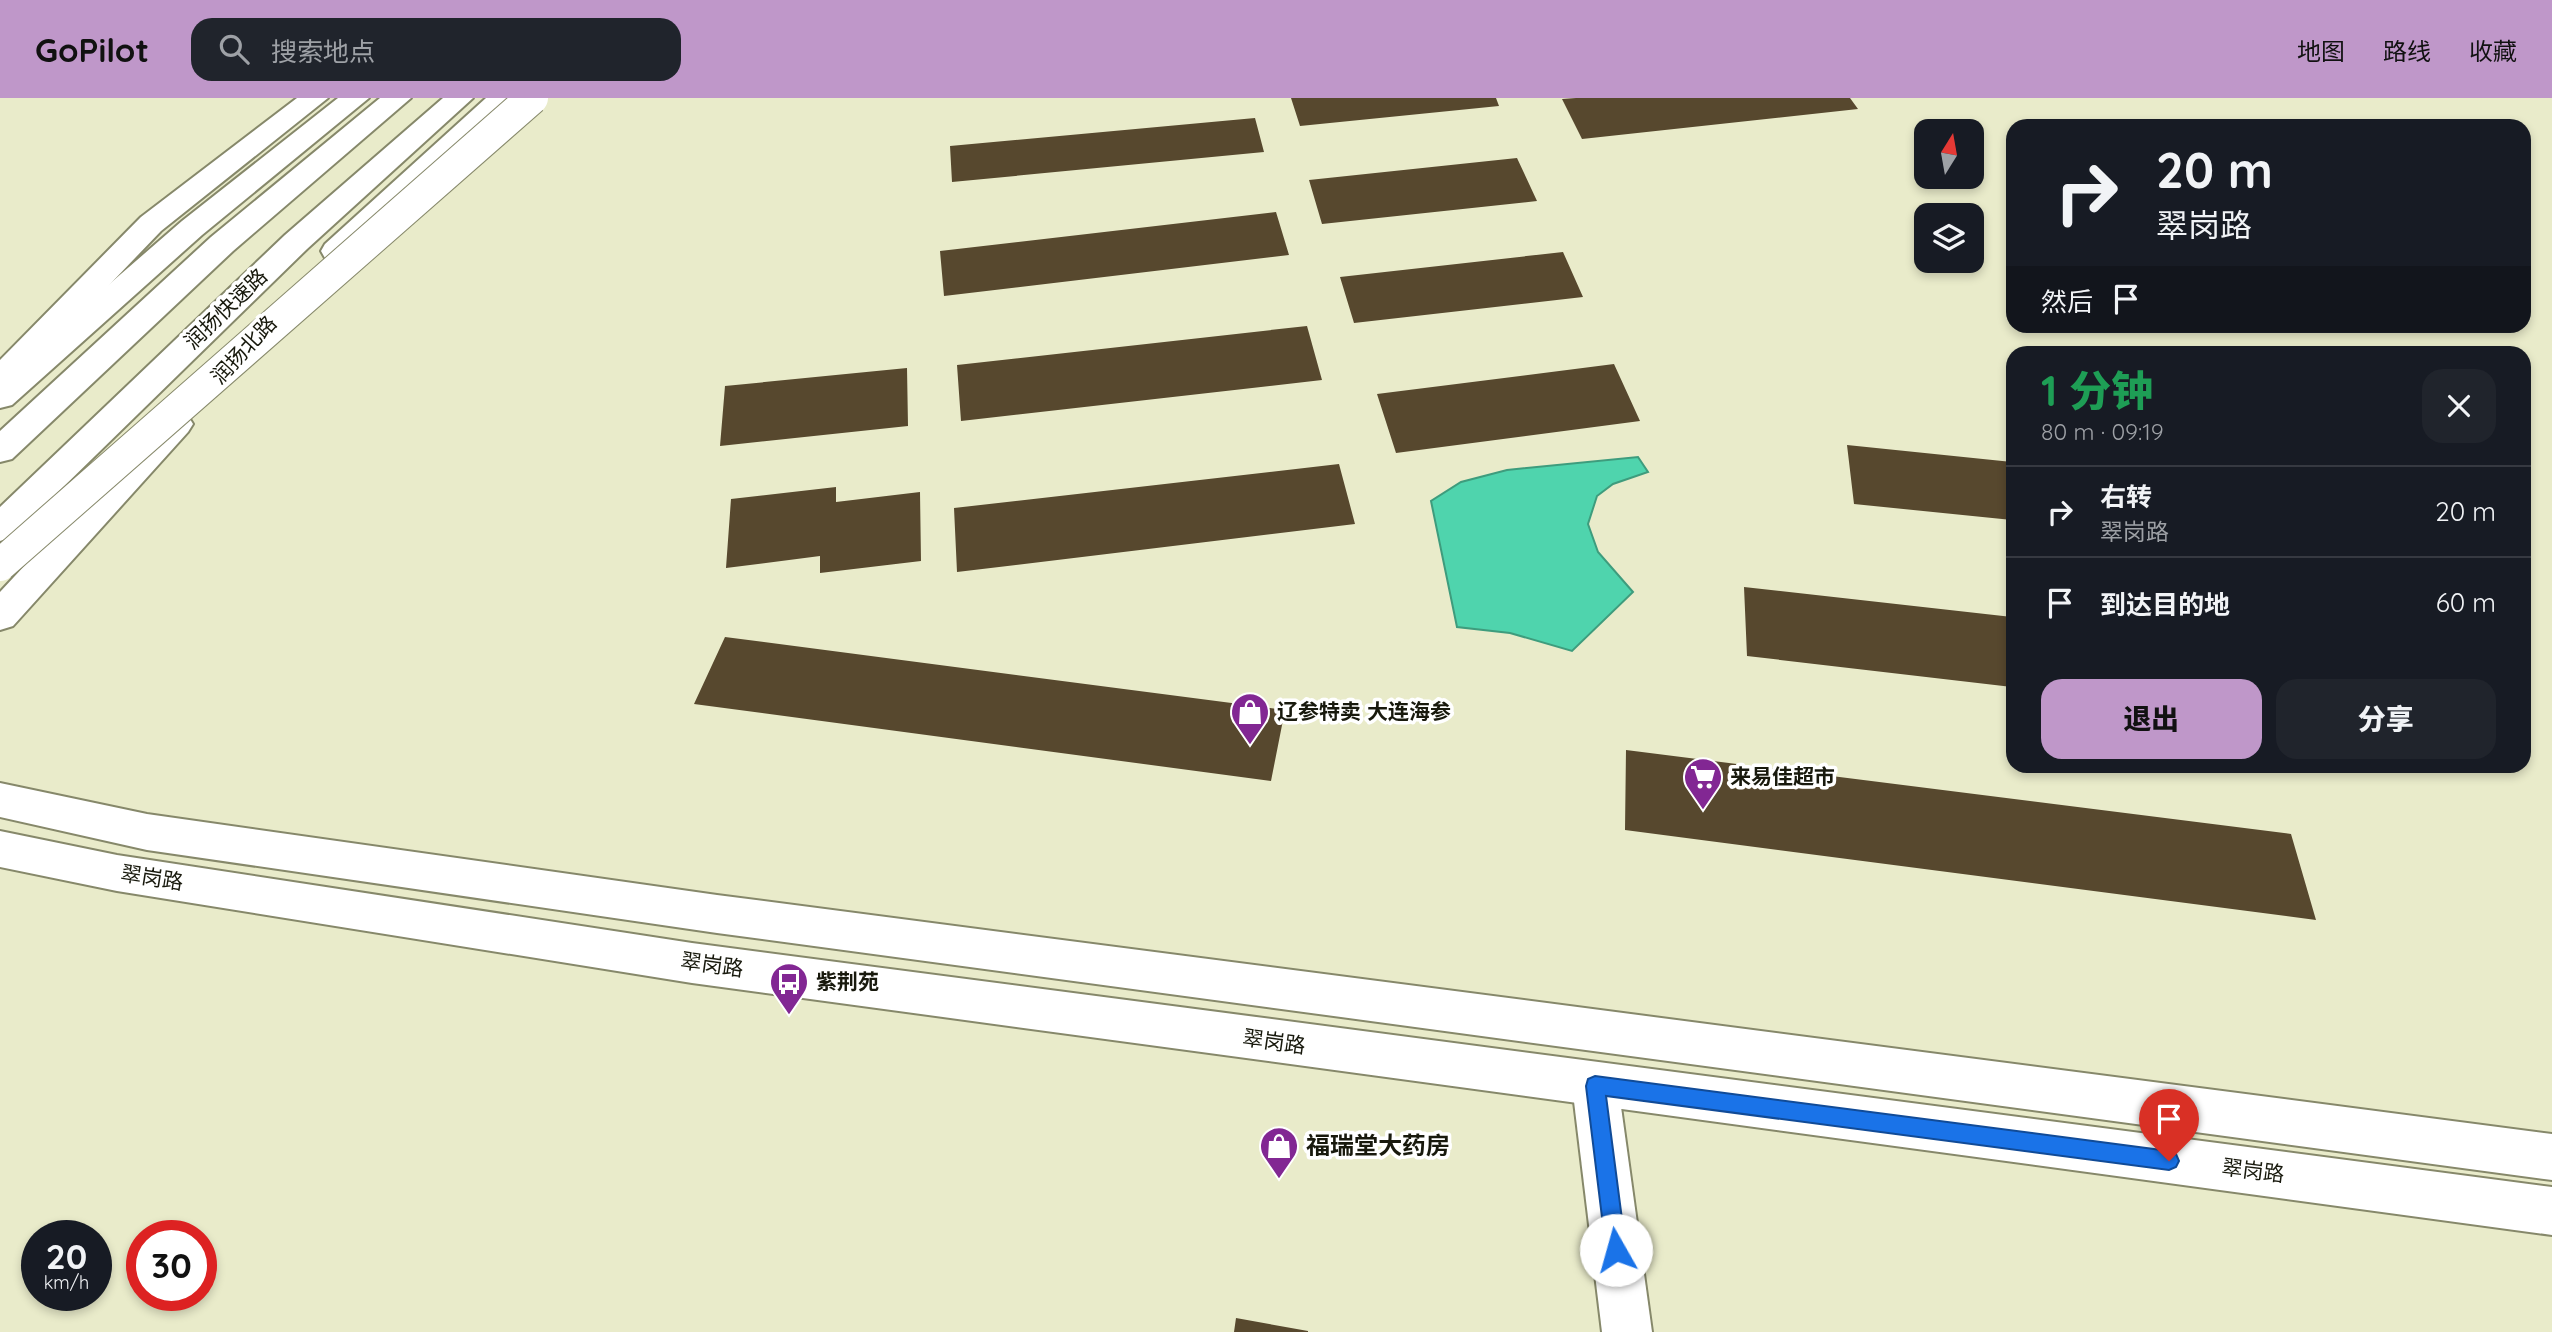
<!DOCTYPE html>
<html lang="zh">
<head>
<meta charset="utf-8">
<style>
	body { margin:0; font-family:Quicksand,"Noto Sans SC",sans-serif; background:#20242c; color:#f1f3f6; height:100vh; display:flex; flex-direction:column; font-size:26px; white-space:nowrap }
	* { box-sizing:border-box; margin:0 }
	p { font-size:23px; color:#9ea1a6 }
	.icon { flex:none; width:38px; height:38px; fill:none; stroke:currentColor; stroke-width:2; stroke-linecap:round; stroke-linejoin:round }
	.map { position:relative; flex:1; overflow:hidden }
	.details { position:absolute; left:2006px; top:248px; width:525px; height:427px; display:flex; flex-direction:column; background:#171b24; border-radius:21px; box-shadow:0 4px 10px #0003 }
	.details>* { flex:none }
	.hud { position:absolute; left:2006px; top:21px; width:525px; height:214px; border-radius:21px; box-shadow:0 4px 10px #0003; background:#171b24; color:#f1f3f6; overflow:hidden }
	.needle { width:46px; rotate:11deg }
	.tools { position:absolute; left:1914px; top:21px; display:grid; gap:14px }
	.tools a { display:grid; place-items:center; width:70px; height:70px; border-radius:14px; background:#171b24; box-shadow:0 4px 10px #0003; font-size:35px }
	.speed { position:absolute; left:21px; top:1122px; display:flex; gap:14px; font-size:35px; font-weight:700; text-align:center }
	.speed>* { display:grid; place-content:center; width:91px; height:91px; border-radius:50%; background:#171b24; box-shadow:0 4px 10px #0003; line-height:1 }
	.speed small { font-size:18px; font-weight:400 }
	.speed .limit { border:10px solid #d22; background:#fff; color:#111 }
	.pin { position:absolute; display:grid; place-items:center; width:60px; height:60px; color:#fff; margin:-72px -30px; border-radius:50% 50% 50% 0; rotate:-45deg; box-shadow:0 0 7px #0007 }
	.pin .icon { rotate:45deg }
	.me { position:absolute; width:77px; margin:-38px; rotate:353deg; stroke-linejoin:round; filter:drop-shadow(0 0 5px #0008) }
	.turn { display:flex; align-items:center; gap:24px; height:147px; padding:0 35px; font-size:32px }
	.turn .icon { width:91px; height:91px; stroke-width:2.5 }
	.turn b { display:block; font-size:49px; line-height:60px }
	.then { display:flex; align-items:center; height:66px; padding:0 35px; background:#0003; gap:14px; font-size:26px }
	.round { display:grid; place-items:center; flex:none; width:74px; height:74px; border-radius:21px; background:#20242c }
	.head { display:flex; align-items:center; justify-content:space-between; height:119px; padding:0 35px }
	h1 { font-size:42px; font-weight:800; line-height:52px; color:#1e9e55 }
	.primary-button { display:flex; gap:14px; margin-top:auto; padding:14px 35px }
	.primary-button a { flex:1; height:80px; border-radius:21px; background:#bf97c9; color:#111; font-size:28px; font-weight:800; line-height:80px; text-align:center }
	.primary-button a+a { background:#20242c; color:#f1f3f6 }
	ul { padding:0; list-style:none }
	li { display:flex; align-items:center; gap:21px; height:91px; padding:0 35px; border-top:2px solid #363941 }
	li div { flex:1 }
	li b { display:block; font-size:26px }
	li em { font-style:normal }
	header { display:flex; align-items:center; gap:42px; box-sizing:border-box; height:98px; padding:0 35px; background:#bf97c9; color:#111 }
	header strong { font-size:33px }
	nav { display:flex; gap:38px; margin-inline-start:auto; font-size:24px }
	.search { width:490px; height:63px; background:#20242c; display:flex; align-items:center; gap:18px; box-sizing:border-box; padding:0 24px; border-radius:21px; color:#9ea1a6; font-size:26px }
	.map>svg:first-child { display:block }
	.water { fill:#4fd4ad; stroke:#3e9c7d; stroke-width:2 }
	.building { fill:#57482e }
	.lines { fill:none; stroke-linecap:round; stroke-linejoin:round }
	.minor-casing { stroke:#86886a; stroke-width:4 }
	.tertiary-casing { stroke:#86886a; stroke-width:4 }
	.primary-casing { stroke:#86886a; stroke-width:4 }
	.trunk-casing { stroke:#86886a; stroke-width:4 }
	.minor { fill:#fff; fill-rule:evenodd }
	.tertiary { fill:#fff; fill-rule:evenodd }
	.primary { fill:#fff; fill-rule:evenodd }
	.trunk { fill:#fff; fill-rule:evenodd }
	.trunk-bridge-casing { stroke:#86886a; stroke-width:34; stroke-linecap:butt }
	.trunk-bridge { stroke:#fff; stroke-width:32 }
	.route { fill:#1a73e8; stroke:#114b97; stroke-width:2 }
	.labels { text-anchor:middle; stroke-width:7; stroke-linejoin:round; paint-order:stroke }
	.street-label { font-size:21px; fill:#18190d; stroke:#fff }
	.poi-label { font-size:21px; font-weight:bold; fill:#18190d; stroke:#fff; text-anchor:start }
	.near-poi-label { font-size:24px; font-weight:bold; fill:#18190d; stroke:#fff; text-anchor:start }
</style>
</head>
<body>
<header>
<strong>GoPilot</strong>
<div class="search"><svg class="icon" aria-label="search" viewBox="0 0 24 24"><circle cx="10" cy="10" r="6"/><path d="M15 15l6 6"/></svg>搜索地点</div>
<nav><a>地图</a><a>路线</a><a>收藏</a></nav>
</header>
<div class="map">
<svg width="2552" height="1234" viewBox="0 0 2552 1234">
	<rect width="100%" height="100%" fill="#e9ebca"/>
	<path class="water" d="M1638 359 1648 374 1613 386 1597 398 1588 426 1598 454 1633 494 1572 553 1510 535 1457 529 1431 403 1461 384 1507 372Z"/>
	<path class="building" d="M1291 0H1496L1499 8 1300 28Z
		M1576 0H1850L1858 11 1582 41 1562 1Z
		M1255 20 1264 54 952 84 950 48Z
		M1517 60 1537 103 1322 126 1309 82Z
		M1276 114 1289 157 944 198 940 153Z
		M1563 154 1583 199 1354 225 1340 179Z
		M1307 228 1322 282 961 323 957 267Z
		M1614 266 1640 323 1396 355 1377 296Z
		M907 270 908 328 720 348 725 288Z
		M1847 347 2012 364V422L1854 406Z
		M1339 366 1355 426 957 474 954 410Z
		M836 389V404L920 394 921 463 820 475V458L726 470 731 401Z
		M1744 489 2012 519V589L1747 558Z
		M725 539 1285 612 1271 683 694 606Z
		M1626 652 2291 736 2316 822 1625 732Z
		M1236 1220 1308 1233V1234H1234Z"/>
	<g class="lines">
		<defs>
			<path id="minor" d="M1595 965 1611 971 1618 987 1652 1234H1602L1572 987 1579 971Z"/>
			<path id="tertiary" d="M0 685 147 716 717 797 2552 1036V1082L717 835 147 752 0 719Z
				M0 733 117 757 692 845 2552 1089V1137L692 885 117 793 0 769Z"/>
			<path id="primary" d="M338 0H369L202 137 12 307 0 310V281L182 123Z
				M486 0H516L347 160 336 163 325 160 321 153 325 146Z
				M176 314 188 318 193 326 188 334 13 528 0 532V494L164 318Z"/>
			<path id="trunk" d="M297 0H328L161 133 11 289 0 292V262L141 119Z
				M380 0H411L233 153 12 361 0 364V333L211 139Z
				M443 0H473L307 151 12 439 0 443V409L285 137Z"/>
		</defs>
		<use href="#minor" class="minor-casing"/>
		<use href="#tertiary" class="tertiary-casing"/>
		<use href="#primary" class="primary-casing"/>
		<use href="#trunk" class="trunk-casing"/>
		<use href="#minor" class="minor"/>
		<use href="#tertiary" class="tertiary"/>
		<use href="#primary" class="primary"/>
		<use href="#trunk" class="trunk"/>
		<defs>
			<path id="trunk-bridge" d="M0 467 532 0"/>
		</defs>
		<use href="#trunk-bridge" class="trunk-bridge-casing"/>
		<use href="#trunk-bridge" class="trunk-bridge"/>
	</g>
	<path class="route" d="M1595 978 2169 1053 2176 1056 2179 1063 2176 1069 2169 1072 1606 998 1626 1152 1623 1159 1616 1162 1609 1159 1606 1152 1586 988 1588 981Z"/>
	<defs>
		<symbol id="shop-pin" viewBox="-11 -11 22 30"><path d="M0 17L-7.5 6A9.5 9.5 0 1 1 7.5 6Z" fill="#822793" stroke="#fff"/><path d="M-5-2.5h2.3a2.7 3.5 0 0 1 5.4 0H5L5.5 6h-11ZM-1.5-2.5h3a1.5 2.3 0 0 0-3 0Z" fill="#fff"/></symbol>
		<symbol id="supermarket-pin" viewBox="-11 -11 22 30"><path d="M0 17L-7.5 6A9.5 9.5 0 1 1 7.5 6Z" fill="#822793" stroke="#fff"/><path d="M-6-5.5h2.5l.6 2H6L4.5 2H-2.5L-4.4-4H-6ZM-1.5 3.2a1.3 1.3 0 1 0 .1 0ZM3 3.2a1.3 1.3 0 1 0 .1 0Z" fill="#fff"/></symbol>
		<symbol id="bus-pin" viewBox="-11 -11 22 30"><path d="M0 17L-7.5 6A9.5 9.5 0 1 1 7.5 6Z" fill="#822793" stroke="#fff"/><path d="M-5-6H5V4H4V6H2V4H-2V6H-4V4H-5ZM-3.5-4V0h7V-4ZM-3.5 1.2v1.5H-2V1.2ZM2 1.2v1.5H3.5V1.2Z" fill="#fff"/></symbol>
	</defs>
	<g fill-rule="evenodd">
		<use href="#shop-pin" x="1228" y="592" width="44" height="60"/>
		<use href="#supermarket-pin" x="1681" y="657" width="44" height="60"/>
		<use href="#bus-pin" x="767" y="862" width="44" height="60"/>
		<use href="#shop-pin" x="1257" y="1026" width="44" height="60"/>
	</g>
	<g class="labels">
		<g class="street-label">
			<text transform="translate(226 211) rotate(-44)" y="7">润扬快速路</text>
			<text transform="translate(244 252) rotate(-47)" y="7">润扬北路</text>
			<text transform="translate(152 780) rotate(9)" y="7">翠岗路</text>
			<text transform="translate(712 867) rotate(8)" y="7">翠岗路</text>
			<text transform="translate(1274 944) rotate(8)" y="7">翠岗路</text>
			<text transform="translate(2253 1073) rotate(7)" y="7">翠岗路</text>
		</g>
		<g class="poi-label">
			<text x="1277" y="621">辽参特卖 大连海参</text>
			<text x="1730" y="686">来易佳超市</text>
			<text x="816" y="891">紫荆苑</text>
		</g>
		<g class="near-poi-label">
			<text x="1306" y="1056">福瑞堂大药房</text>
		</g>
	</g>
</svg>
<div class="tools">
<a><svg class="needle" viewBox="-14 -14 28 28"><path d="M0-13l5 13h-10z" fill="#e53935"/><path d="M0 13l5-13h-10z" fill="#9ea1a6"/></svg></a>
<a><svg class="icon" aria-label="layers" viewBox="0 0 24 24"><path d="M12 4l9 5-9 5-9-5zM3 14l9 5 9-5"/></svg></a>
</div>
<div class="speed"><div>20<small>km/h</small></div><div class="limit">30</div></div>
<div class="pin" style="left:2169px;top:1063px;background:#d93025"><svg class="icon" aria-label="arrive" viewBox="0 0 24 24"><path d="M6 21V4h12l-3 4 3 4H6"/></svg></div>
<svg class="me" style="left:1616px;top:1152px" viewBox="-20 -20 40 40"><circle r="19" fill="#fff"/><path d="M0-13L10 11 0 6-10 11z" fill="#1a73e8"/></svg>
<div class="hud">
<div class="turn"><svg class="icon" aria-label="right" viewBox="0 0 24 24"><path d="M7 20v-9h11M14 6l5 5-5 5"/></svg><div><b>20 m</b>翠岗路</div></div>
<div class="then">然后<svg class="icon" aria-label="arrive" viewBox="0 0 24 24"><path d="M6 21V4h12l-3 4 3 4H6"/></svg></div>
</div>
<section class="details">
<div class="head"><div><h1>1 分钟</h1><p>80 m · 09:19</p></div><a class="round"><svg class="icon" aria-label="close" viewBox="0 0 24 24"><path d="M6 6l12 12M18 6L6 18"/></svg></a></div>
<ul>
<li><svg class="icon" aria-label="right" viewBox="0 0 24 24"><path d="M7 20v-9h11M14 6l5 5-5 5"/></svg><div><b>右转</b><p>翠岗路</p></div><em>20 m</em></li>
<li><svg class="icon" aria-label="arrive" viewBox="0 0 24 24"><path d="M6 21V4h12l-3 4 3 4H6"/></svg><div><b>到达目的地</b></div><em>60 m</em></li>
</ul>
<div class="primary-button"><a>退出</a><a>分享</a></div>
</section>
</div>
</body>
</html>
